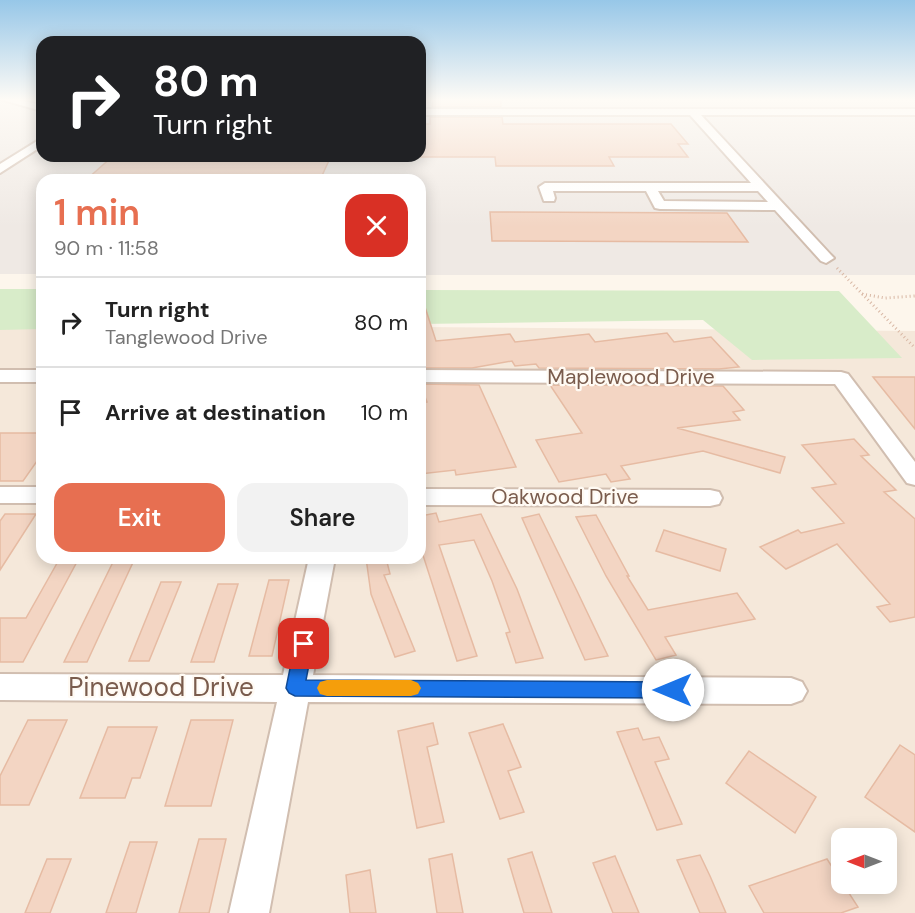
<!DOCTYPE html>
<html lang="en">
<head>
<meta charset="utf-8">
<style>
	body { margin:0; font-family:"DM Sans",sans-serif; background:#f2f2f2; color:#222; height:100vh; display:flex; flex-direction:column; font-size:22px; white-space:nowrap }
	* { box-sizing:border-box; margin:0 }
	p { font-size:20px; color:#767676 }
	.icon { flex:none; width:33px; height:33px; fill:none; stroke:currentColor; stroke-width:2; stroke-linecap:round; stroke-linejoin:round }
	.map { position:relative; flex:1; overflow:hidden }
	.sheet { position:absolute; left:36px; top:174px; width:390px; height:390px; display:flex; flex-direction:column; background:#fff; border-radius:18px; box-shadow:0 3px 15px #0003 }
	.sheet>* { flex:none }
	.guide { position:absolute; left:36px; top:36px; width:390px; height:126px; border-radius:18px; box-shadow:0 3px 15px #0003; background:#202124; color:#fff; overflow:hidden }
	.needle { width:39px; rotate:270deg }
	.buttons { position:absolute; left:831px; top:828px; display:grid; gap:12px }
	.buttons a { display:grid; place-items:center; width:66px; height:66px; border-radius:12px; background:#fff; box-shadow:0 3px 15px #0003; font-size:30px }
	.pin { position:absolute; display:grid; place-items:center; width:51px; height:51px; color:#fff; margin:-26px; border-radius:12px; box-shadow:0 3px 9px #0006 }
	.me { position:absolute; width:66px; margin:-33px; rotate:270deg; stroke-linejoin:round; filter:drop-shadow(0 0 4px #0008) }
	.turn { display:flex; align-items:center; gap:21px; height:126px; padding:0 18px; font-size:27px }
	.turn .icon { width:78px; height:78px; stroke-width:2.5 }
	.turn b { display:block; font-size:42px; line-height:51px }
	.round { display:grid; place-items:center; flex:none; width:63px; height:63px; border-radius:18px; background:#f2f2f2 }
	.summary { display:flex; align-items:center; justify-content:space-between; height:102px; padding:0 18px }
	h1 { font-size:36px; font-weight:600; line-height:45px; color:#e76f51 }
	.action { display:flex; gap:12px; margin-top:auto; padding:12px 18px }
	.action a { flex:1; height:69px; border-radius:18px; background:#e76f51; color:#fff; font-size:24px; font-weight:600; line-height:69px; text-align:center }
	.action a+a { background:#f2f2f2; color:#222 }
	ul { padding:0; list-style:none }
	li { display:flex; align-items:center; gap:18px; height:90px; padding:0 18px; border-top:2px solid #e0e0e0 }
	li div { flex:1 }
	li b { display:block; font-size:22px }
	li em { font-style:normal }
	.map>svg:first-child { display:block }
	.residential { fill:#f5e8da; fill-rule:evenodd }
	.industrial { fill:#efe9e4 }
	.green { fill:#d8ecc9 }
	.building { fill:#f3d5c3; stroke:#e6bba3; stroke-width:1.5 }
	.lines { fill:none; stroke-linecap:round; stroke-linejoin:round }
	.minor-casing { stroke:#d1beb0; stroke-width:4 }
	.path { stroke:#d9b8a5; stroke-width:3; stroke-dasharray:1 3; stroke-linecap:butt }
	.minor { fill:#fff; fill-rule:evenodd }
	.route { fill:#1a73e8; stroke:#114b97; stroke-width:1.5 }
	.slow { fill:#f59e0b }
	.labels { text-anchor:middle; stroke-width:4.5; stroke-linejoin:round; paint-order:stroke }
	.street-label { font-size:21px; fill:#7a5c4d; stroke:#fffaf3 }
	.near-street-label { font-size:26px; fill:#7a5c4d; stroke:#fffaf3 }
</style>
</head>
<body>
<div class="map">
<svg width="915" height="913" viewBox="0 0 915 913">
	<rect width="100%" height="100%" fill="#fdf6ec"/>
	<path class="residential" d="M0 323H42V558H420V327L915 331V913H0ZM842 838H886V884H842Z"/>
	<path class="industrial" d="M0 100H42V156H420V100H915V275H420V180H42V274H0Z"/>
	<path class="green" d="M0 289H42V329L0 330Z
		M420 290 839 291 902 358 752 360 703 320 420 324Z"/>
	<path class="building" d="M433 100H501V107H432Z
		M430 117H502L503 124H671L688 144H678L688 157H609L614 166H496L495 157H420V124H430Z
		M113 156H331L320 180H86Z
		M490 212 727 213 748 242 492 241Z
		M424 304 436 341 510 334 515 342 589 334 595 342 667 333 674 342 711 337 739 367 719 369 539 368 536 364 515 366 512 361 472 368H420V305Z
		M873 377H915V429Z
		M420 384 479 385 516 467 456 475 455 470 420 474V404L427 402Z
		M550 385 723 386 744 410 733 412 740 420 677 428 785 457 780 473 703 451 621 466 630 479 611 482 606 474 559 482 536 440 582 433Z
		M0 433H42V454L23 481H0Z
		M854 439 869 455 861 456 896 490 884 492 915 519V617L890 622 877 607 890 604 837 544 786 569 760 547 798 530 801 533 844 523 812 488 836 484 802 445Z
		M436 513 439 522 481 514 517 589 543 658 516 663 506 633 510 632 492 581 474 540 439 545 477 656 457 661 420 546V516Z
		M5 514H36L0 570V521Z
		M539 514 577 591 608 656 585 660 522 518Z
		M596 515 629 576H627L648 610 737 593 755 619 665 637 676 655 656 660 606 576 576 517Z
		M664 530 726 549 720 571 656 551Z
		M60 558H79L23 662H0V618H26Z
		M115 558H135L87 662H64Z
		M366 558H386L390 574 384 575 415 651 395 657 371 594Z
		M269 580H289L272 656H249Z
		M161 582H181L149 661H129Z
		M218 584H238L214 662H191Z
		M28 720H67L29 805H0V776Z
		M191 720H233L211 806H165Z
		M433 723 438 744 427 747 444 822 417 828 398 731Z
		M503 724 521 767 508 771 524 812 500 819 469 733Z
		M108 727H157L140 778H132L125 798H80Z
		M638 728 643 740 659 737 669 759 655 762 682 824 657 830 617 732Z
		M900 745 915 755V832L865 797Z
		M749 751 816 797 795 833 726 783Z
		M199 839H226L209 913H179Z
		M130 842H157L136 913H106Z
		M532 852 552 913H524L508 859Z
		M452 854 463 913H437L429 859Z
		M700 855 710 876 726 913H700L677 860Z
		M615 856 639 913H613L593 863Z
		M47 859H71L50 913H25Z
		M827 859 858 907 841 913H764L749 886Z
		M370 870 376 913H350L346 875Z"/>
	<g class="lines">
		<defs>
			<path id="minor" d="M3 100H18L42 105V111Z
				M420 109H915V115H701L831 255 834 258 826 263 821 261 775 210 660 209 655 208 646 191H553L555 198 554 201H544L539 187 545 183H751L690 115H420ZM658 191H758L768 202 664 201Z
				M42 138V146L0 173V164Z
				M0 370H42V382H0Z
				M420 370 841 372 848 374 915 462V485L907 483 835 384 420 382Z
				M0 487H42V503H0Z
				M420 489 710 490 719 492 722 498 719 504 710 506 420 505Z
				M309 558H335L313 675 791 678 802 682 807 691 802 700 791 704 308 702 269 913H229L277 702 0 700V674L283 675Z"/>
		</defs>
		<use href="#minor" class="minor-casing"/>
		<path class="path" d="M837 268 915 348
			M862 294 885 298 915 296"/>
		<use href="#minor" class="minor"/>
	</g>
	<linearGradient id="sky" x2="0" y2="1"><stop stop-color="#97c7e8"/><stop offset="0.44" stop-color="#fefbf6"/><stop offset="1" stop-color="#fefbf6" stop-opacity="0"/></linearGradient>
	<rect width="915" height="227" fill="url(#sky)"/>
	<path class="route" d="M304 637 310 639 313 644 306 680 673 682 679 684 682 690 679 696 673 698 295 696 289 693 286 688 295 644 298 639Z"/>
	<path class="slow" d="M327 680H411L418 683 421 688 418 694 411 696H327L320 694 317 688 320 682Z"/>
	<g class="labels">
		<g class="street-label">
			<text x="631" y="384">Maplewood Drive</text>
			<text x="565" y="504">Oakwood Drive</text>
		</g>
		<g class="near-street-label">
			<text x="161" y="696">Pinewood Drive</text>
		</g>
	</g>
</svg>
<div class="buttons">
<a><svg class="needle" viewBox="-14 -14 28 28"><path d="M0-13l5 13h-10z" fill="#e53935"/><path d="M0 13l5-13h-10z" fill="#767676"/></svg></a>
</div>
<div class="pin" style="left:304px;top:644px;background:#d93025"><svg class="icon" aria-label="arrive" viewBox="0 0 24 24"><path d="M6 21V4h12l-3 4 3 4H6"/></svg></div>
<svg class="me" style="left:673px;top:690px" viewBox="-20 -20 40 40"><circle r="19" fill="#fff"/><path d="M0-13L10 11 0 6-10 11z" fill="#1a73e8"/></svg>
<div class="guide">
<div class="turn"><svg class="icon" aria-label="right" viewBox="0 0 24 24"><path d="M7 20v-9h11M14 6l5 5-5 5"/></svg><div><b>80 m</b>Turn right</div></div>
</div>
<section class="sheet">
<div class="summary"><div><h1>1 min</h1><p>90 m · 11:58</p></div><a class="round" style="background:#d93025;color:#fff"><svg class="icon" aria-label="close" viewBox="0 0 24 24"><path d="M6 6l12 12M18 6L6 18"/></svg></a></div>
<ul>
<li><svg class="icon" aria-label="right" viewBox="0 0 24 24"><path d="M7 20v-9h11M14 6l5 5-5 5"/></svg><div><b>Turn right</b><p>Tanglewood Drive</p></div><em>80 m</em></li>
<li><svg class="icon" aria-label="arrive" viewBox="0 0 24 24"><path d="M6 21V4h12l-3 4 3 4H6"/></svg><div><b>Arrive at destination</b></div><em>10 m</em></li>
</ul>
<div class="action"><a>Exit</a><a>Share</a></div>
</section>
</div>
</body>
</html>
